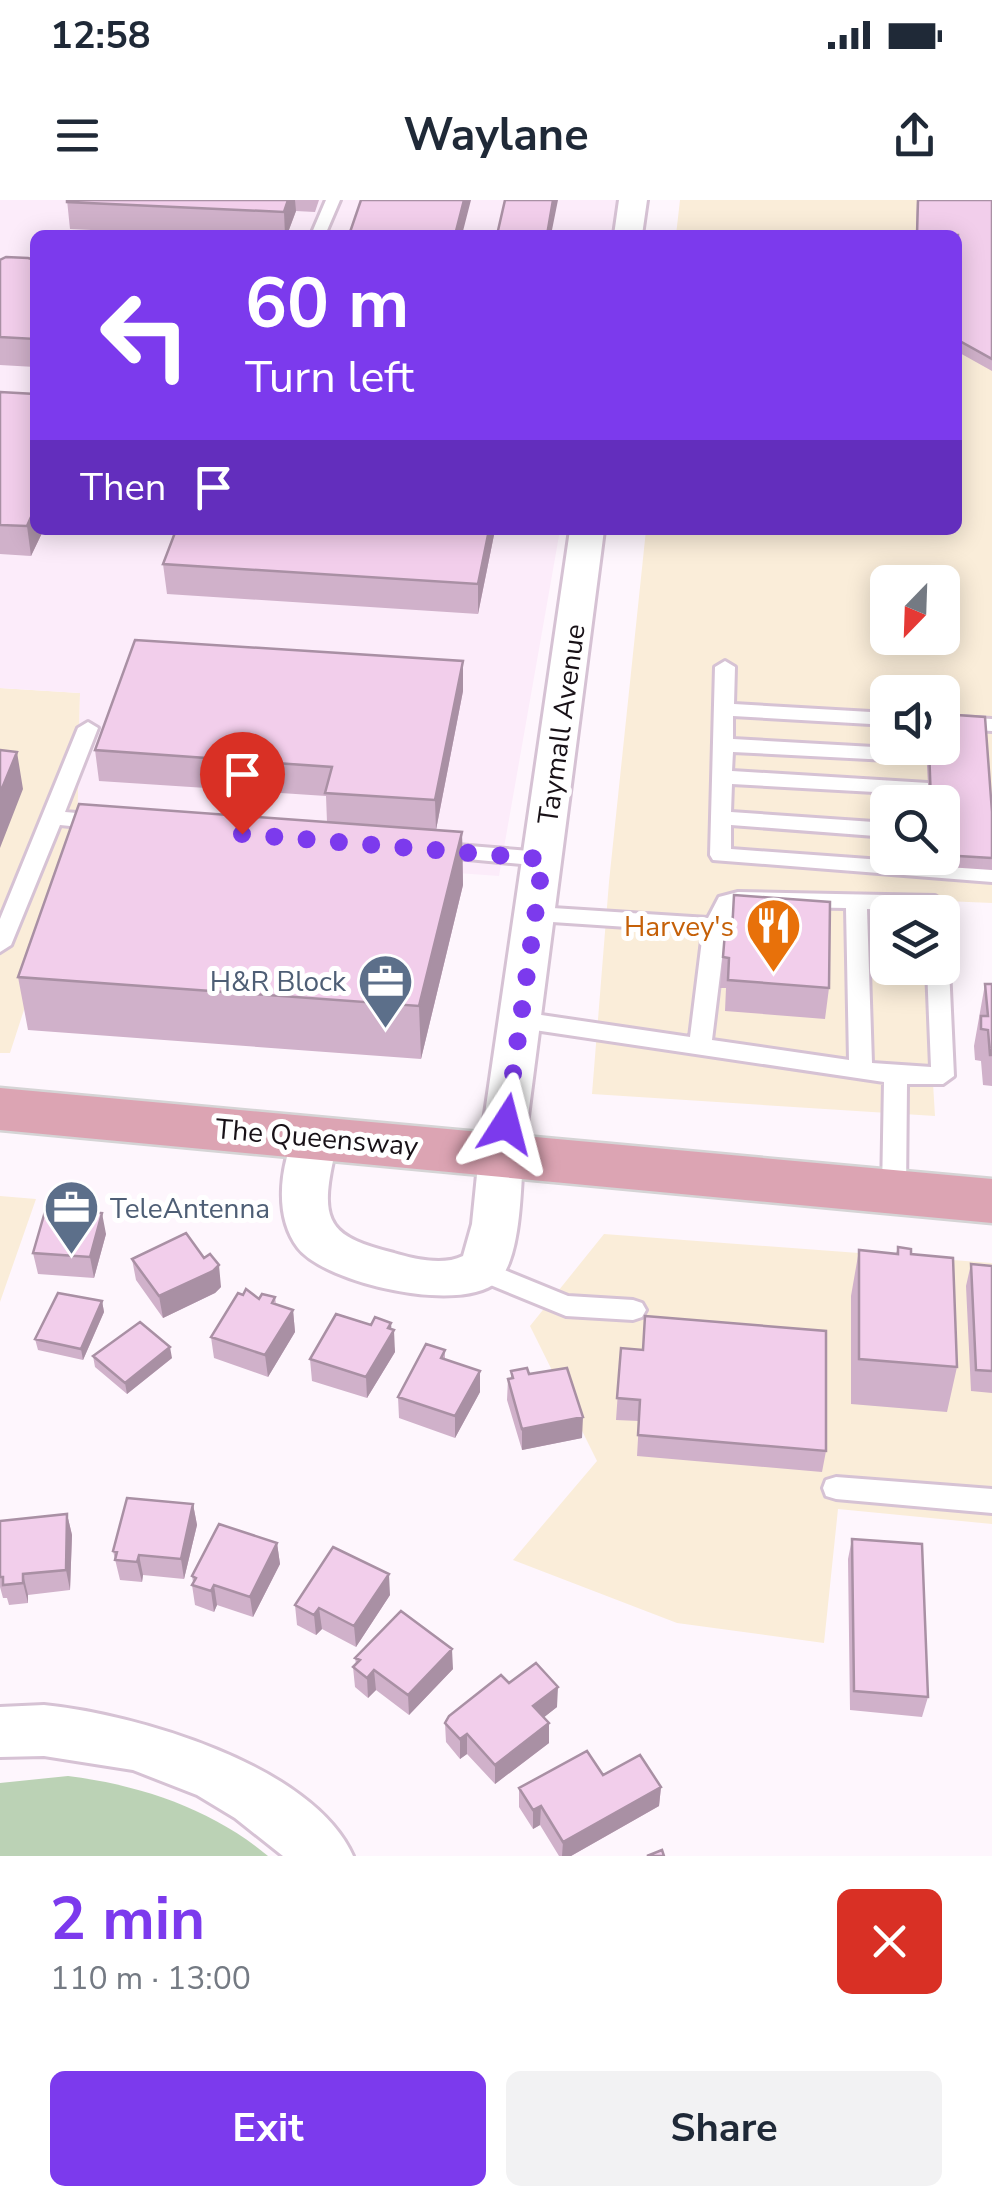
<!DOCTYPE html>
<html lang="en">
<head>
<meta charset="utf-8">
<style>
	body { margin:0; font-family:"Nunito Sans",sans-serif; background:#f2f2f3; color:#1f2937; height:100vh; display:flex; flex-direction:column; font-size:38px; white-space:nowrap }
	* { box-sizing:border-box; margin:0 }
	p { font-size:32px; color:#747a83 }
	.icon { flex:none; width:55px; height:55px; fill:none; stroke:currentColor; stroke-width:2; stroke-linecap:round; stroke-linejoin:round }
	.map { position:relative; height:1656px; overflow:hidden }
	.side { display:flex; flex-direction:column; background:#fff; flex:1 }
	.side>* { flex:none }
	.banner { position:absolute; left:30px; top:30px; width:932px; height:305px; border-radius:15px; box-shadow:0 5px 25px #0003; background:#7c3aed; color:#fff; overflow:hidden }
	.needle { width:65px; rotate:203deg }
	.fabs { position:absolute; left:870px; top:365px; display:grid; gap:20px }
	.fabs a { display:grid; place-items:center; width:90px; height:90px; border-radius:15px; background:#fff; box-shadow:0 5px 25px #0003; font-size:50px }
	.pin { position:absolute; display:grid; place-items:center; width:85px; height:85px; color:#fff; margin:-102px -42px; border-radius:50% 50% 50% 0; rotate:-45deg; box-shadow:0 0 10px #0007 }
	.pin .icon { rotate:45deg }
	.me { position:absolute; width:110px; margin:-55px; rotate:9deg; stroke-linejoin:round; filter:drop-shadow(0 0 8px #0008) }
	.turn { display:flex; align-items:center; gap:35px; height:210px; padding:0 50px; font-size:45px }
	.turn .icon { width:130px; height:130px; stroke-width:2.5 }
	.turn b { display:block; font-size:70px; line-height:85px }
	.then { display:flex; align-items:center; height:95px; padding:0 50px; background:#0003; gap:20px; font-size:38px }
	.round { display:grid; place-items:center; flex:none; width:105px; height:105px; border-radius:15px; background:#f2f2f3 }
	.headline { display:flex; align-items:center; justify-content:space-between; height:170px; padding:0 50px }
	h1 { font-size:60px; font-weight:700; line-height:75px; color:#7c3aed }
	.action { display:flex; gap:20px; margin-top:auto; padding:20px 50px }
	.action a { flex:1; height:115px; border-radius:15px; background:#7c3aed; color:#fff; font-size:40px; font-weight:700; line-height:115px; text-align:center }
	.action a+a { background:#f2f2f3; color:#1f2937 }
	.status { display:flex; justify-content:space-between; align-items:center; height:70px; padding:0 50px; background:#fff; direction:ltr }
	.status svg { height:28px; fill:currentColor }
	header { display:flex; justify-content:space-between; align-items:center; height:130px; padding:0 50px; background:#fff; font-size:45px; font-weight:700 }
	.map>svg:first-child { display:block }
	.commercial { fill:#faedd9; fill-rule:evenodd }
	.built { fill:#fcecfa }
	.green { fill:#bbd2b5 }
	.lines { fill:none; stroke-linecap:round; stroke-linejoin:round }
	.service-casing { stroke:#d6c2d4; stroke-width:6 }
	.minor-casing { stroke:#d6c2d4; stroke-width:6 }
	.primary-casing { stroke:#d5d4d5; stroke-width:5 }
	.service { fill:#fff; fill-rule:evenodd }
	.minor { fill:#fff; fill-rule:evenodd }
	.primary { fill:#dca4b3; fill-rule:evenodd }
	.wall { fill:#d0b1ca }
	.shaded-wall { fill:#a990a4 }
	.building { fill:#f2ceeb; stroke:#a990a4; stroke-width:2.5 }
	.route { stroke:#7c3aed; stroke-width:18; stroke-dasharray:0 32.4 }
	.labels { text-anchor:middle; stroke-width:10; stroke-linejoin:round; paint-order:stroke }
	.street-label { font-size:28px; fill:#181117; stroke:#fff }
	.food-label { font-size:28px; fill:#c56008; stroke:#fff; text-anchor:end }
	.service-label { font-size:28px; fill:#4e5e75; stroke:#fff; text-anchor:end }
</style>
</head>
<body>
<div class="status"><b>12:58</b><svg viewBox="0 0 49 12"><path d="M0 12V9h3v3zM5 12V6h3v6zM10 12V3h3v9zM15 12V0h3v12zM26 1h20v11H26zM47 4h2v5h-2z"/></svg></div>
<header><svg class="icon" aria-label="menu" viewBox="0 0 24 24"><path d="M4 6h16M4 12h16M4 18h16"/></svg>Waylane<svg class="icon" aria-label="share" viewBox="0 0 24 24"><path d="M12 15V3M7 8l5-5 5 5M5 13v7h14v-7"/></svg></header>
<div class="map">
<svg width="992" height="1656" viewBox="0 0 992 1656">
	<rect width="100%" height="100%" fill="#fef6fd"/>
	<path class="commercial" d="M680 0H992V703L922 700V712H888V768H926L935 916 592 894 609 682 646 330H958V35H676ZM888 382H942V438H888ZM888 492H942V548H888ZM888 602H942V658H888Z
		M0 488 80 493 77 646 10 853H0Z
		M0 996 36 999 0 1102Z
		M604 1034 992 1063V1324L838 1309 824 1443 677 1423 513 1360 597 1261 530 1126Z"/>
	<path class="built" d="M0 0H618L612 35H35V330H560L499 676 77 646 80 493 0 488Z"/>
	<path class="green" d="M68 1576C140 1585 212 1609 268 1656H0V1583Z"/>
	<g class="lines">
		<defs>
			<path id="service" d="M326 0H340L325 35H311Z
				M725 461 735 467 734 504 888 513V525L733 516V539L927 550 937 556 927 562 733 552 732 571 928 583 938 589 928 595 732 584 731 612 888 623V637L731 625V649L992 668V682L713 660 710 655 715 467Z
				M942 516 992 519V531L942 528Z
				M88 522 98 528 65 612 101 615 111 622 101 629 60 625 11 745 0 752V719L78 528Z
				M432 643 543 652 553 659 543 666 425 655 422 650Z
				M738 692 935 696 946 703 942 717V712L867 709 872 863 931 867 927 768H942V762L949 768 954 876 943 884H907L906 992 903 998H885L882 992 884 882 521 828 510 820 521 812 690 837 703 732 537 721 526 714 537 707 708 718 719 697ZM738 706 846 708 849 860 712 840 726 726Z
				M480 1060 568 1096 633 1100 642 1103 646 1110 642 1117 633 1120 566 1116 471 1077 468 1070 471 1063Z
				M836 1277 992 1289V1313L836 1299 826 1296 823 1288 826 1280Z"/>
			<path id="minor" d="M619 0H647L642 35H614Z
				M570 330H604L523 955C521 986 521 1059 498 1081 462 1115 325 1083 298 1048 272 1014 281 959 300 924L316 920 332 924C339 938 336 946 333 961 319 1025 332 1037 394 1053 414 1059 443 1066 463 1056L472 1024 479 955Z
				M44 1505C135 1514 313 1565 353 1656H283L235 1618 197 1595 133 1570 44 1556 0 1557V1507Z"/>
			<path id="primary" d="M0 888 992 979V1023L0 930Z"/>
		</defs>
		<use href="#service" class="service-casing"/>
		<use href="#minor" class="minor-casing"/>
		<use href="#primary" class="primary-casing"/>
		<use href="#service" class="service"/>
		<use href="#minor" class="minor"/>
		<use href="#primary" class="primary"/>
	</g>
	<path class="wall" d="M67 0H319L315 12 296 11 287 35H197L70 29Z
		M917 0H992V171L958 152V35H916Z
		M0 60H35V167L0 165Z
		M0 192 35 330H52L51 333H42L31 356 0 354Z
		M495 330 478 414 167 394 163 364Z
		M463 461V491L436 630 462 632 463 685 421 859 28 830 18 777 327 622 326 596 99 581 95 550Z
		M926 548H942L992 612V670L932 666V658H942V602H929Z
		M734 695 829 788 825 819 725 811 726 788H720L722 762 725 732H731Z
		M985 784H992V886L983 885 981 861 975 860 974 846Z
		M69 1003 70 1010 106 1034 94 1078 38 1074 33 1053Z
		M898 1047 911 1054 957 1167 947 1212 851 1204V1096L859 1050 896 1054Z
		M204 1058 221 1087 215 1093 163 1118 136 1080 132 1059Z
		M971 1064 992 1066V1193L971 1191 966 1086Z
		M275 1097 276 1104 293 1110 295 1132 268 1177 214 1158 211 1137 259 1099Z
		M102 1101 104 1112 83 1160 38 1150 35 1139Z
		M371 1125 391 1130 395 1152 367 1198 312 1181 310 1159Z
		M621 1148 826 1251 822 1272 637 1256 639 1221 616 1220Z
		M445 1150V1160L480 1192 455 1238 399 1218 398 1197Z
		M93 1156 172 1158 127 1194 95 1167Z
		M511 1171 529 1174 582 1238 522 1250 507 1200 508 1179H511Z
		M193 1304 197 1325 184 1379 143 1375 142 1382 120 1380 113 1351Z
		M67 1314 72 1335 70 1390 28 1395V1403L9 1405 7 1398H3L0 1387V1321Z
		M852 1339 928 1497 922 1517 850 1510 848 1359Z
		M277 1343 280 1364 253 1417 217 1405 214 1412 195 1405 192 1385 193 1382 192 1376Z
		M390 1395 356 1447 322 1429 316 1435 297 1425 295 1405Z
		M355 1458 453 1469 409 1515 376 1490 368 1498 355 1487 353 1467 356 1464Z
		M509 1483 557 1507 544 1517 549 1523V1543L495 1584 467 1554 460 1559 446 1542 445 1523Z
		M603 1575 661 1587 659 1606 571 1656H559L540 1625 533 1629 519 1607V1588Z"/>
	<path class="shaded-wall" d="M288 0H295L296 11 287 35H285L284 12Z
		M464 0H471L462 35H455Z
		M553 0H558L551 35H547Z
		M35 308V330H41L42 333 31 356 27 326Z
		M489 330H495L478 414V384Z
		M463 461V491L436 630 435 600Z
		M17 552 23 589 0 648V593Z
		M462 632 463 685 421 859 419 806Z
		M102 1013 106 1034 94 1078 90 1057Z
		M219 1065 221 1087 215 1093 163 1118 159 1096Z
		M102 1101 104 1112 83 1160 81 1149Z
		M293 1110 295 1132 268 1177 265 1155Z
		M391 1123 392 1135 394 1130 395 1152 367 1198 366 1177Z
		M170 1147 172 1158 127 1194 125 1183Z
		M480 1171V1192L455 1238V1216Z
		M583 1217 582 1238 522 1250V1229Z
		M193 1304 197 1325 184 1379 181 1359Z
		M67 1314 72 1335 70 1390 66 1370Z
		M277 1343 280 1364 253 1417 250 1397Z
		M139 1355 143 1375 142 1382 137 1362Z
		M23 1374 28 1395V1403L23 1383Z
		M389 1374 390 1395 356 1447 354 1426Z
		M214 1385 217 1405 214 1412 211 1391Z
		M319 1408 322 1429 316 1435 314 1415Z
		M452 1449 453 1469 409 1515 408 1495Z
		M374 1470 376 1490 368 1498 367 1478Z
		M558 1487 557 1507 533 1526V1506Z
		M549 1523V1543L495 1584V1565Z
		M467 1534V1554L460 1559V1539Z
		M661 1587 659 1606 571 1656H562L563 1642Z
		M541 1606 540 1625 533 1629V1610Z"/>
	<path class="building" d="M67 0H288L284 12 67 2Z
		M361 0H464L455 35H349Z
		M505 0H553L547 35H497Z
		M918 0H992V159L958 140V35H917Z
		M6 57 28 58 35 60V139L0 137V60Z
		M0 192 35 194V308L27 326 0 325Z
		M176 330H489L478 384 163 364Z
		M135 440 463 461 435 600 325 593 332 567 95 550Z
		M942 514 985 517 992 612V658L942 655V602H931L929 548H942Z
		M0 550 17 552 0 593Z
		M79 604 462 632 419 806 18 777Z
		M734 695 830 702 829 788 728 780 729 758 723 757 725 732H732Z
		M985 784H992V855H990L988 830 981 829V816H988Z
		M51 1002 69 1003 66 1010 102 1013 90 1057 33 1053 46 1008Z
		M186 1033 204 1058 210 1054 219 1065 213 1071 159 1096 132 1059Z
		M898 1047 911 1049V1054L953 1058 957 1167 859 1159V1050L898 1054Z
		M971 1064 992 1066V1171L976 1170Z
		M246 1089 259 1099 262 1094 275 1097 272 1103 293 1110 265 1155 211 1137 238 1093 243 1095Z
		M58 1093 102 1101 81 1149 35 1139Z
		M336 1114 371 1125 375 1117 391 1123 388 1128 394 1130 366 1177 310 1159Z
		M645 1116 826 1131V1251L638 1235 640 1200 617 1198 621 1148 643 1150Z
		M140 1122 170 1147 125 1183 93 1156Z
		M426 1144 445 1150 441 1158 480 1171 455 1216 398 1197Z
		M527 1168 529 1174 567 1168 583 1217 522 1229 508 1179 513 1178 511 1171Z
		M127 1298 193 1304 181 1359 139 1355 137 1362 115 1360 117 1352 113 1351Z
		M67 1314 66 1370 23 1374V1383L3 1385V1377H0V1321Z
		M219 1324 277 1343 250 1397 214 1385 211 1391 192 1385 196 1378 192 1376Z
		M852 1339 922 1344 928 1497 854 1491Z
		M333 1347 389 1374 354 1426 319 1408 314 1415 295 1405Z
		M401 1411 452 1449 408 1495 374 1470 367 1478 353 1467 360 1460 355 1458Z
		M536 1463 558 1487 533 1506 549 1523 495 1565 467 1534 460 1539 445 1523 449 1516 501 1475 509 1483Z
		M587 1551 603 1575 640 1555 661 1587 563 1642 541 1606 533 1610 519 1588Z
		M662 1650 664 1656H647Z"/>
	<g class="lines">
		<path class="route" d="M242 634 543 659 506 924"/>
	</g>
	<defs>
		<symbol id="restaurant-pin" viewBox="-11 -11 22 30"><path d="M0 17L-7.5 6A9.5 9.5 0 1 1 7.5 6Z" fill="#e8710a" stroke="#fff"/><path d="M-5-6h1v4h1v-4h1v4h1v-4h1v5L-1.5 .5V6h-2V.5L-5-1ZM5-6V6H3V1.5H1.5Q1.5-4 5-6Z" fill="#fff"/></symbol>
		<symbol id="office-pin" viewBox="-11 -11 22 30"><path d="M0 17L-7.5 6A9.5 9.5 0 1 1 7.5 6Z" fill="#5c6f8a" stroke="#fff"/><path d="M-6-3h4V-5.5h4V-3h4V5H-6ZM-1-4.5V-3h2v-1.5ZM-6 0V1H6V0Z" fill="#fff"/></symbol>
	</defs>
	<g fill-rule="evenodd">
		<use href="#restaurant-pin" x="742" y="694" width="63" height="86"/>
		<use href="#office-pin" x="354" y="750" width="63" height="86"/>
		<use href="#office-pin" x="40" y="976" width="63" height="86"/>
	</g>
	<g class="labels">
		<g class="street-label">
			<text transform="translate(561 524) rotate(-82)" y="10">Taymall Avenue</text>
			<text transform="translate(317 937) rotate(5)" y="10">The Queensway</text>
		</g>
		<g class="food-label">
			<text x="734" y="736">Harvey's</text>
		</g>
		<g class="service-label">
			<text x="346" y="791">H&amp;R Block</text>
			<text x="110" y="1018" text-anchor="start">TeleAntenna</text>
		</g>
	</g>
</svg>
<div class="fabs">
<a><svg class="needle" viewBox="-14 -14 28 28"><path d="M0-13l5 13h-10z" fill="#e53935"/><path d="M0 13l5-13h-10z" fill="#747a83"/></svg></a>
<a><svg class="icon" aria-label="sound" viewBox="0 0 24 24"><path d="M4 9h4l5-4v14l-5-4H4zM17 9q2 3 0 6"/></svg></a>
<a><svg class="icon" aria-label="search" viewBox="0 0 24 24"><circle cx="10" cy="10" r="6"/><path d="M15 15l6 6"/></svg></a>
<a><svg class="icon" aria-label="layers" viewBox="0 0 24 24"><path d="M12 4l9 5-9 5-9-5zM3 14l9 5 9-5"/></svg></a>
</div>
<div class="pin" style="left:242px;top:634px;background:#d93025"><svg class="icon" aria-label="arrive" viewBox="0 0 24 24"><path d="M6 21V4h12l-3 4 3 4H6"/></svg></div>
<svg class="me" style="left:506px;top:924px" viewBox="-20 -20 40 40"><path d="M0-17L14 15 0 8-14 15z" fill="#7c3aed" stroke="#fff" stroke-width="4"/></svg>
<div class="banner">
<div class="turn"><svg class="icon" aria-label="left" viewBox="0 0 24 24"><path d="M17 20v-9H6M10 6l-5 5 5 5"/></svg><div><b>60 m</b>Turn left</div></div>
<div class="then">Then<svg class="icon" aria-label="arrive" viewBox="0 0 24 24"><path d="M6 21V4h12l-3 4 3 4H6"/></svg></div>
</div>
</div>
<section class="side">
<div class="headline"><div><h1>2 min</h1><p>110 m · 13:00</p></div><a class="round" style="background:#d93025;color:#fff"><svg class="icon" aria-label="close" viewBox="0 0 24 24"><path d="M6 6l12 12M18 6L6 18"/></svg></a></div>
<div class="action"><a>Exit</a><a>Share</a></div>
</section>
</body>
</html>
